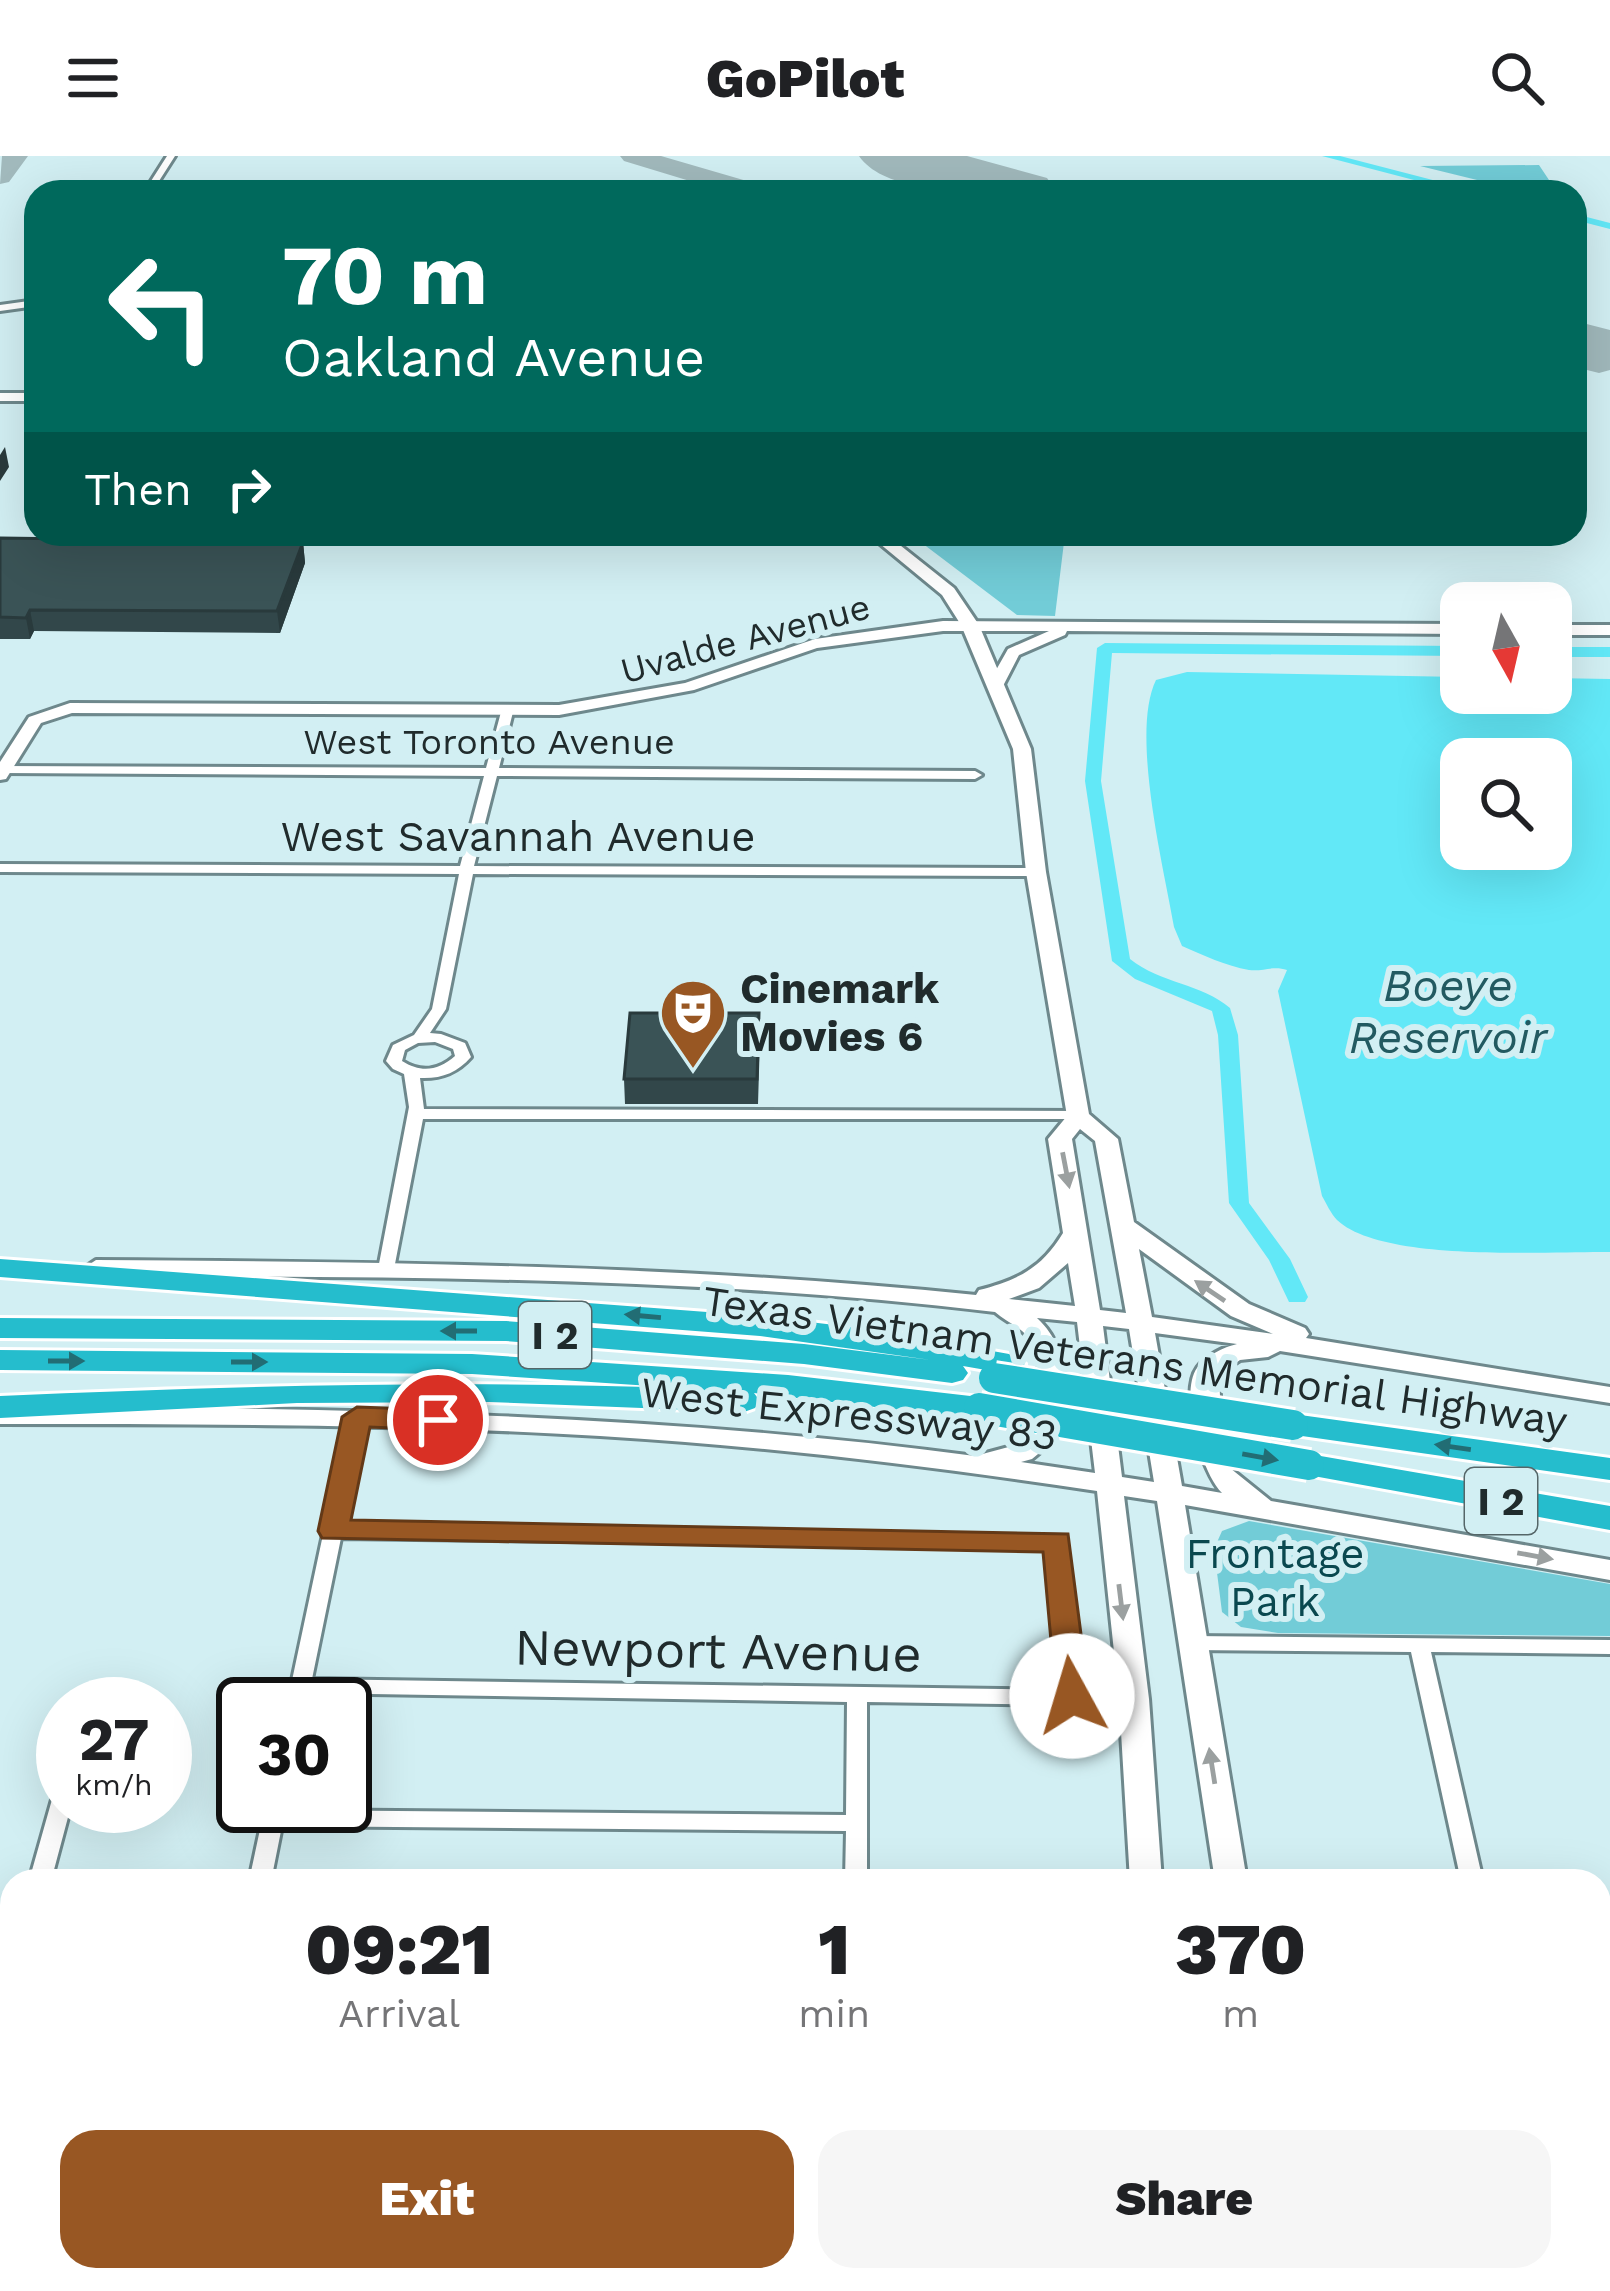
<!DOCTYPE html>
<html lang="en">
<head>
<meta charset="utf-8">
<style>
	body { margin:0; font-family:"Work Sans",sans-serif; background:#f6f6f6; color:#202124; height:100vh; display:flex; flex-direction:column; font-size:45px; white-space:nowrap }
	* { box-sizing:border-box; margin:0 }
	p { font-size:39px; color:#757577 }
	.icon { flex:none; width:66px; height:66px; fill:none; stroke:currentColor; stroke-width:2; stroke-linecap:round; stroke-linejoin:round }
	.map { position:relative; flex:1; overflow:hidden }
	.side { position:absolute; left:0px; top:1713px; width:1611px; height:423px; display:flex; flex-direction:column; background:#fff; border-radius:36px 36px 0 0; box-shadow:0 12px 48px #0002 }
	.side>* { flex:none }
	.hud { position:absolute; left:24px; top:24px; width:1563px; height:366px; border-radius:36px; box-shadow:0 12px 48px #0002; background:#00695c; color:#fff; overflow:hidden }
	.needle { width:78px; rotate:172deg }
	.buttons { position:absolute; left:1440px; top:426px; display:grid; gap:24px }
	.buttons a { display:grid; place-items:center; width:132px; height:132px; border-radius:24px; background:#fff; box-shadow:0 12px 48px #0002; font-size:60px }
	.speed { position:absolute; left:36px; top:1521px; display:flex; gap:24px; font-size:60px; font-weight:700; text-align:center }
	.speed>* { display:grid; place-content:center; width:156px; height:156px; border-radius:50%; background:#fff; box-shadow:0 12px 48px #0002; line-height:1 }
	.speed small { font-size:30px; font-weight:400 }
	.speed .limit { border:6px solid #111; border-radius:18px; background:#fff; color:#111 }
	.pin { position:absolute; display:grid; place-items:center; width:102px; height:102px; color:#fff; margin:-51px; border:6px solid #fff; border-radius:50%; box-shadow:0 3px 12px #0007 }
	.me { position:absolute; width:132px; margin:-66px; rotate:354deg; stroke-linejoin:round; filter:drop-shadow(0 0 9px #0008) }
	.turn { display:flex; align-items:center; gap:42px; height:252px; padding:0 60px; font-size:54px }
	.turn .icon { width:156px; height:156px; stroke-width:2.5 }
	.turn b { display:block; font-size:84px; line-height:102px }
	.then { display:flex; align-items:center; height:114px; padding:0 60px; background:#0003; gap:24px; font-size:45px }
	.eta { display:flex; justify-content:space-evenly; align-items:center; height:204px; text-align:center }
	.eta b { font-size:72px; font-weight:800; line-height:84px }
	.action { display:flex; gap:24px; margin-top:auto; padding:24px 60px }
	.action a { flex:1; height:138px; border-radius:36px; background:#985723; color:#fff; font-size:48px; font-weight:800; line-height:138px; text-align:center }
	.action a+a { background:#f6f6f6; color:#202124 }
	header { display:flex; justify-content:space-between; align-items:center; height:156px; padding:0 60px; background:#fff; font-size:54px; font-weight:800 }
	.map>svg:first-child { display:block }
	.green { fill:#72ccd7 }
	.water { fill:#62e8f7; fill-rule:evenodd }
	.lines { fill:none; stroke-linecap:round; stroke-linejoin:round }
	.canal { fill:#62e8f7; fill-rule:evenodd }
	.taxiway { fill:#a1b9bc; fill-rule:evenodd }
	.runway { fill:#a1b9bc; fill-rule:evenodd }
	.minor-casing { stroke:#6e888c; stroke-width:6 }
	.tertiary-casing { stroke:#6e888c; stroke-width:6 }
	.secondary-casing { stroke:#6e888c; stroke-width:6 }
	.motorway-casing { stroke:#fff; stroke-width:6 }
	.minor { fill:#fff; fill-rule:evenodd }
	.tertiary { fill:#fff; fill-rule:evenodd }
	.secondary { fill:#fff; fill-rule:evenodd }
	.motorway { fill:#25bdcd; fill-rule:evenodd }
	.motorway-bridge-casing { stroke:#fff; stroke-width:36; stroke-linecap:butt }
	.motorway-bridge { stroke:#25bdcd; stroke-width:30 }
	.wall { fill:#32474a }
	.shaded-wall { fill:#293a3c }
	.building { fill:#3a5356; stroke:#293a3c; stroke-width:3 }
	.oneway { fill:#9ba0a0 }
	.oneway2 { fill:#226d74 }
	.route { fill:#985723; stroke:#633917; stroke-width:3 }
	.labels { text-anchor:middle; stroke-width:12; stroke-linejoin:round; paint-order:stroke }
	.far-street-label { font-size:36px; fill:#202b2c; stroke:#d2eff3 }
	.shield { fill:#d2eff3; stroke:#556668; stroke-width:3 }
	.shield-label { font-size:39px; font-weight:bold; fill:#202b2c }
	.street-label { font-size:42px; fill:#202b2c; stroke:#d2eff3 }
	.poi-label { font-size:42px; font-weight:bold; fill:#202b2c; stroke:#d2eff3; text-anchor:start }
	.park-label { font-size:42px; fill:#0a484f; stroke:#d2eff3 }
	.water-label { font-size:45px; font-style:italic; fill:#225a61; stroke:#d2eff3 }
	.near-street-label { font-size:51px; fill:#202b2c; stroke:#d2eff3 }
</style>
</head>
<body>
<header><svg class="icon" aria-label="menu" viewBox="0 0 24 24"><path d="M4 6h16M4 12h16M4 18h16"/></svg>GoPilot<svg class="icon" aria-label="search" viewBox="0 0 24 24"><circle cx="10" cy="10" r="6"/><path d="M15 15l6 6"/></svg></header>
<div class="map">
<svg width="1610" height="2135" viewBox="0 0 1610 2135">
	<rect width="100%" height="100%" fill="#d2eff3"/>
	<path class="green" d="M1539 9 1557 36H1526L1420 10Z
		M910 378H1065L1055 460 1017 459Z
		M1249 1365 1610 1428V1480L1278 1477 1241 1471 1222 1456 1214 1393 1222 1375Z"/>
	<path class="water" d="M1187 516 1461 521V537H1551V522L1610 523V1096C1547 1095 1383 1107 1337 1064 1331 1058 1326 1047 1322 1040L1278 835 1287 814C1273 809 1263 816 1249 814 1226 810 1203 799 1182 790L1174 771C1164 712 1130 577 1156 524ZM1461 603H1551V693H1461Z"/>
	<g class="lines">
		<path class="canal" d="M1322 0H1340L1479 36H1460Z
			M1575 58 1610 67V73L1575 64Z
			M1105 487 1461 490V500L1112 497 1101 625 1130 803C1160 827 1202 828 1230 852L1238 879 1249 1047 1290 1103 1308 1141 1305 1146H1289L1269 1104 1229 1047 1218 879 1212 855 1135 823 1112 805 1085 625 1097 492Z
			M1551 491H1610V501H1551Z"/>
		<path class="taxiway" d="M2 0H28L9 26 0 28Z
			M620 0H661L764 30 768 36H726L624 5Z"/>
		<path class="runway" d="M859 0H967L1047 22 1057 36C1007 36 890 45 859 0Z
			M1575 165 1610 174V214L1599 217 1575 211Z"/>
		<defs>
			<path id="minor" d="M167 0H175L152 36H144Z
				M36 144V150L0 155V149Z
				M507 552 513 556 499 612 975 615 982 619 975 623 497 620 474 710 1036 712 1043 716 1036 720 473 718 446 853 430 877 441 878 465 887 471 901C457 917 441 923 420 922L424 953 1078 955 1084 957 1086 960 1084 963H423L394 1113 392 1117H380L378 1113 409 951 404 918 393 913 386 905 393 889 414 879 432 853 459 718 0 716V708L460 710 484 620 3 617 0 616V610L486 612 501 556ZM435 886 453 893 455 900C438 915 421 917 402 905L405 894 418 887Z
				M357 1255 366 1261 344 1369 1064 1380 1066 1385 1082 1535 1134 1536 1141 1538 1144 1543 1141 1548 1134 1550 867 1546V1725H845L846 1675 282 1670 271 1725H249L265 1650H285V1654L846 1659 847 1546 309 1537 307 1548H287L348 1261ZM341 1382 1048 1391 1061 1534 312 1523Z
				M1191 1480 1610 1484V1498L1431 1496 1483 1725H1461L1411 1496 1191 1494 1184 1492 1181 1487 1184 1482Z
				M63 1632V1650H71L51 1725H29L53 1640 56 1634Z
				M0 1792H12V1810H0Z
				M12 1817V1863L8 1872 0 1874V1829L4 1820Z
				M163 2124H187L185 2135H161Z
				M202 2124H274L283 2127 286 2135H190L193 2127Z
				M431 2124H455L454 2135H430Z
				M849 2124H873L874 2135H850Z
				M1551 2124H1575L1578 2135H1554Z"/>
			<path id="tertiary" d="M943 465 1461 468V478L1067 475 1065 479 1019 499 1003 530 995 535 987 530 1008 493 1049 475H943L817 492 694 534 559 559 72 557 41 567 6 623 0 624V606L29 561 70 547 559 549 685 527 815 483Z
				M1551 469H1610V479H1551Z"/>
			<path id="secondary" d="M0 237H36V245H0Z
				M868 378H886L954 432 979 469 1031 593 1046 716 1089 958 1118 983 1134 1066 1249 1148 1305 1172 1309 1178 1306 1182 1610 1231V1247L1280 1195 1268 1201 1240 1204 1219 1219 1222 1283 1230 1312 1271 1345 1610 1404V1424L1185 1349 1247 1725H1215L1157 1345 1124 1340 1149 1543 1162 1725H1130L1119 1543 1097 1335C932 1310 766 1290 600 1280 400 1268 200 1268 0 1268V1250C327 1252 651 1257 975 1300L1016 1289 1029 1280C1034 1251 1049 1206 1028 1181 1019 1170 1005 1165 995 1156 697 1120 396 1121 96 1120L84 1112 96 1104C390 1106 683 1109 976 1139L979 1134C1018 1124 1042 1112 1063 1077L1048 983 1067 960 1026 716 1013 593 961 469 942 439ZM1080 973 1095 985 1126 1157 1100 1154 1072 983ZM1139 1093 1231 1160 1273 1178 1152 1161ZM1068 1107 1075 1150 1009 1143 1039 1132ZM1037 1162 1077 1166 1095 1317 1021 1306 1032 1303 1055 1284C1062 1239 1074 1196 1037 1162ZM1103 1170 1129 1173 1154 1326 1122 1321ZM1155 1177 1237 1188C1224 1191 1205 1200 1197 1212 1179 1237 1201 1316 1222 1337L1182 1330Z
				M1134 2124H1170L1169 2135H1133Z
				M1280 2124H1316L1318 2135H1282Z"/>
			<path id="motorway" d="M0 1103 760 1160 876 1174 1009 1198 1025 1208 1009 1218 963 1210 968 1217 963 1224 952 1227 804 1208 506 1185 0 1182V1162L506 1165 804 1188 931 1204 760 1180 0 1121Z
				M0 1194 472 1198 788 1219 979 1241 991 1244 995 1252 991 1260 979 1263 754 1237 760 1245 755 1252 744 1256 489 1246 297 1247 0 1262V1240C228 1230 453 1224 681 1232L472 1218 0 1214Z
				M1293 1258 1610 1302V1324L1281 1277 1277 1269 1281 1261Z
				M1309 1298 1610 1350V1374L1297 1317 1292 1309 1297 1301Z"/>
		</defs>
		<use href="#minor" class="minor-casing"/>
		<use href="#tertiary" class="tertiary-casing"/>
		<use href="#secondary" class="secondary-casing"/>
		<use href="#motorway" class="motorway-casing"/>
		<use href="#minor" class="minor"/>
		<use href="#tertiary" class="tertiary"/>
		<use href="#secondary" class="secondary"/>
		<use href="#motorway" class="motorway"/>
		<defs>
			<path id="motorway-bridge" d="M994 1222 1293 1269
				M979 1252 1309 1309"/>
		</defs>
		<use href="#motorway-bridge" class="motorway-bridge-casing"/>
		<use href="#motorway-bridge" class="motorway-bridge"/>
	</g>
	<path class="wall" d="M0 382 303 386 305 407 280 477 34 475 30 483H0Z
		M760 882 758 948H625L624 923Z"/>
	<path class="shaded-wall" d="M5 291 9 311 0 325V299Z
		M303 386 305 407 280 477 277 455Z
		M30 454 34 475 30 483 26 462Z"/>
	<path class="building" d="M0 382 303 386 277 455 30 454 26 462 0 461Z
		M630 857H759L757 923H624Z"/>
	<defs><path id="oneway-solid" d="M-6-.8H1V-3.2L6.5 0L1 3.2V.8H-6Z" transform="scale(3)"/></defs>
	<g class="oneway">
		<use href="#oneway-solid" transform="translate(1066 1014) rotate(79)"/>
		<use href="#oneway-solid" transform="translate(1210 1135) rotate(-146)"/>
		<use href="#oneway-solid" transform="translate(1535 1400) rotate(10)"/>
		<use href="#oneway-solid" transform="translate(1121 1446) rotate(83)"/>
		<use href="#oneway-solid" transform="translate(1212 1610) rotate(-99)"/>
	</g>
	<g class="oneway2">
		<use href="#oneway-solid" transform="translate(643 1160) rotate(-175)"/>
		<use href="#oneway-solid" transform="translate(459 1175) rotate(-180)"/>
		<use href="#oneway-solid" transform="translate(66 1205)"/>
		<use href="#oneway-solid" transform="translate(249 1206)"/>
		<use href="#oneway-solid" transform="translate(1453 1291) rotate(-172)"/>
		<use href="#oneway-solid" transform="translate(1260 1301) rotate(10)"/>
	</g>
	<path class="route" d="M357 1251 438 1254 453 1264 438 1274 370 1271 351 1364 1068 1378 1089 1540 1084 1549H1060L1056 1540 1043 1396 322 1382 318 1375 342 1261Z"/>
	<defs>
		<symbol id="theatre-pin" viewBox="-11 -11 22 30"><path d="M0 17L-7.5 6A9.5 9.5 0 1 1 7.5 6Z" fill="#985723" stroke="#d2eff3"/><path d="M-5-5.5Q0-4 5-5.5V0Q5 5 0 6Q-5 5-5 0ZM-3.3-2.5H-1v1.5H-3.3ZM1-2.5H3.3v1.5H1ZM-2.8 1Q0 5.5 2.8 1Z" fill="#fff"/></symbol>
	</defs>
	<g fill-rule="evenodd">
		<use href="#theatre-pin" x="655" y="818" width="76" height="104"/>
	</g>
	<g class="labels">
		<g class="far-street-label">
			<text transform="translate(745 482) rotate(-15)" y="13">Uvalde Avenue</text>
			<text x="489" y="598">West Toronto Avenue</text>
		</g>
		<g class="shield">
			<rect x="519" y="1146" width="72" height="66" rx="9"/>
			<rect x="1465" y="1312" width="72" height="66" rx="9"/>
		</g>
		<g class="shield-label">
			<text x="555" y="1193">I 2</text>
			<text x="1501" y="1359">I 2</text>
		</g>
		<g class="street-label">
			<text x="518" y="695">West Savannah Avenue</text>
			<text transform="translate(1135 1204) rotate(8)" y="15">Texas Vietnam Veterans Memorial Highway</text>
			<text transform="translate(849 1257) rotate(6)" y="15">West Expressway 83</text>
		</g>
		<g class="poi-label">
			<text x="740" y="847">Cinemark<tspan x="740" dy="48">Movies 6</tspan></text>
		</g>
		<g class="park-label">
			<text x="1275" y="1412">Frontage<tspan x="1275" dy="48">Park</tspan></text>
		</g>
		<g class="water-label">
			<text x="1448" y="845">Boeye<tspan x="1448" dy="52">Reservoir</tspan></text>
		</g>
		<g class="near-street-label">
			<text transform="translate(718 1494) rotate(1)" y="18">Newport Avenue</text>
		</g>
	</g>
</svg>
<div class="buttons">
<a><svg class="needle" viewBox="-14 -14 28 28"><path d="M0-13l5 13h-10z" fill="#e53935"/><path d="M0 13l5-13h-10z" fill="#757577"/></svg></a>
<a><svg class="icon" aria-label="search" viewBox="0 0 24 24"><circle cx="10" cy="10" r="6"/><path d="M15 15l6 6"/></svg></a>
</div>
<div class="speed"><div>27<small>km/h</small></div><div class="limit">30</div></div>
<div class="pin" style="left:438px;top:1264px;background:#d93025"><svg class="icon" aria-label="arrive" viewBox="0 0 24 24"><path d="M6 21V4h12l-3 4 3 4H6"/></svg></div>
<svg class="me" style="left:1072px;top:1540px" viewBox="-20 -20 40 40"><circle r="19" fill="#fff"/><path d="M0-13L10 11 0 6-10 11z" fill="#985723"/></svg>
<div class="hud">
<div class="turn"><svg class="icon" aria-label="left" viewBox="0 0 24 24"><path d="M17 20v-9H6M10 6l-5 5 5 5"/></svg><div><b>70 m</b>Oakland Avenue</div></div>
<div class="then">Then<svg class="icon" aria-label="right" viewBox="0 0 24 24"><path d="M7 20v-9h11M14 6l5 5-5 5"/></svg></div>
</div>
<section class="side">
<div class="eta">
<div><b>09:21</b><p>Arrival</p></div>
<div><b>1</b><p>min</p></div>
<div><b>370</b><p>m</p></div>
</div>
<div class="action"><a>Exit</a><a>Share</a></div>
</section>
</div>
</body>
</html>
